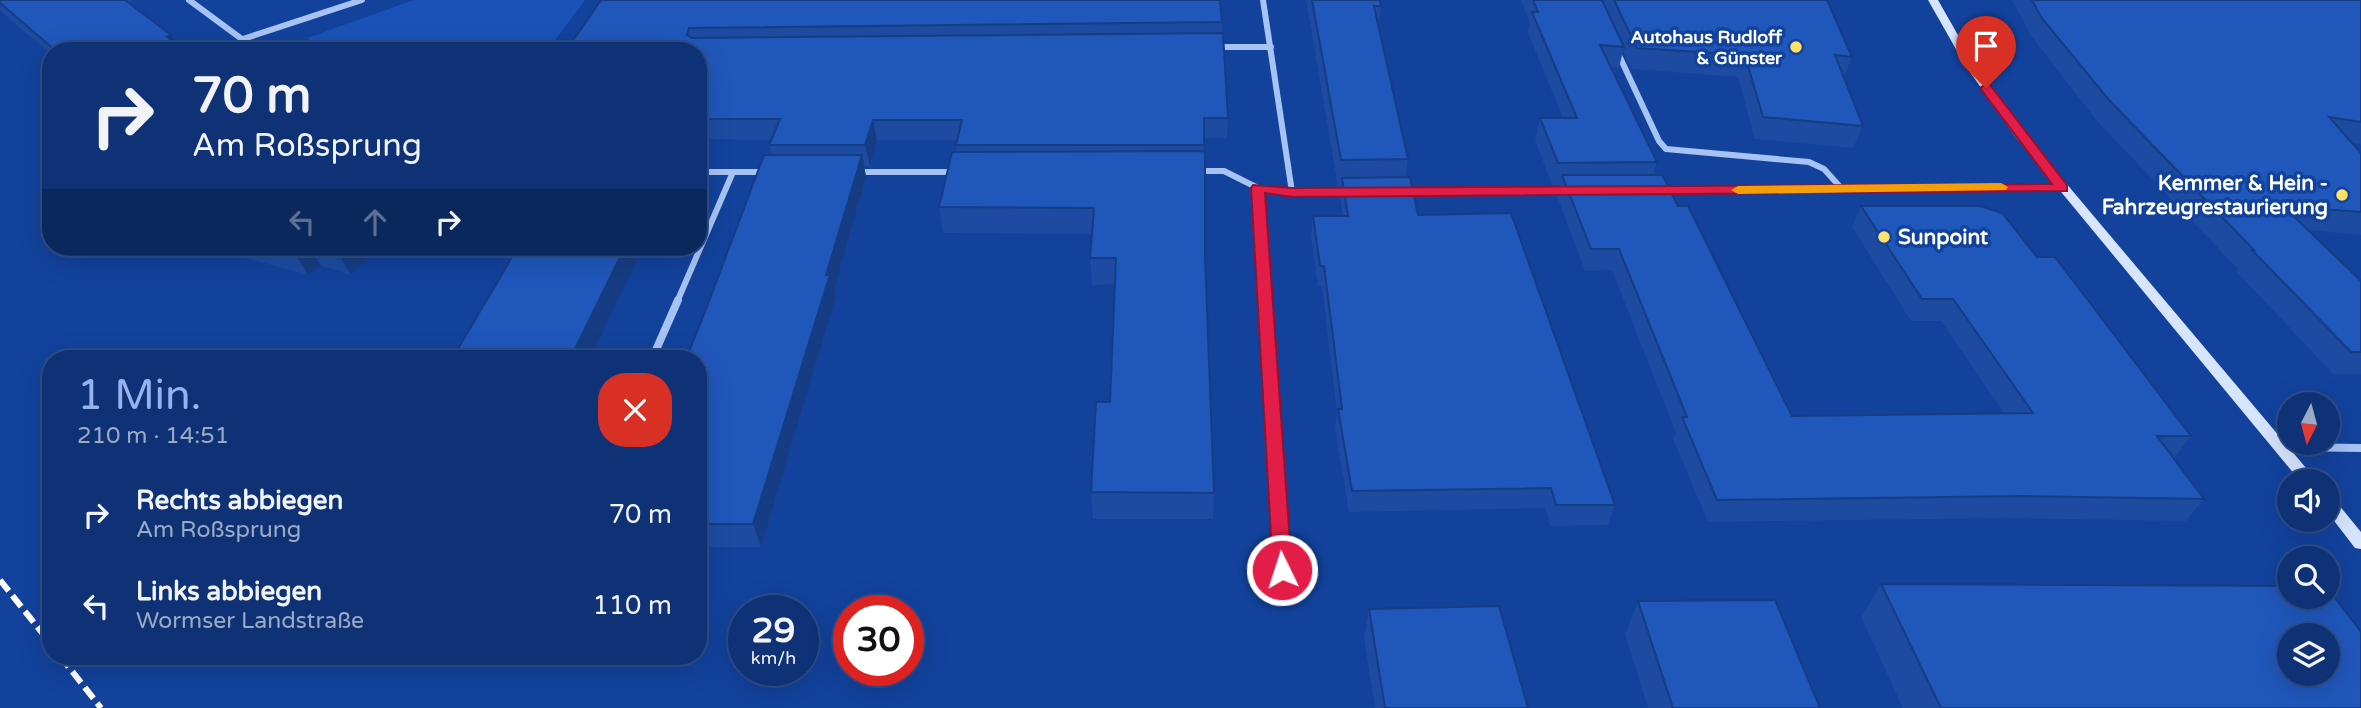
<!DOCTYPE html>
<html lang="de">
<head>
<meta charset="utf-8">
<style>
	body { margin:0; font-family:"Varela Round",sans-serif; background:#173a7a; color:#f1f3f6; height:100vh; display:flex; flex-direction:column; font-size:26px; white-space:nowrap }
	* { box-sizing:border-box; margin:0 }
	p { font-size:23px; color:#9baac5 }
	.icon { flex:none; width:38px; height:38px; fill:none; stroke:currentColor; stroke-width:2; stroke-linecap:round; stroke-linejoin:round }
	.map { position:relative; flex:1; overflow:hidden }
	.panel { position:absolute; left:42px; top:350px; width:665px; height:315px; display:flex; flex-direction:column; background:#0e3275; border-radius:28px; box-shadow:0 7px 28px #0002,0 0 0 2px #2e4d87 }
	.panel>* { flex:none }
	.hud { position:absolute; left:42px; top:42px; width:665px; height:214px; border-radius:28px; box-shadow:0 7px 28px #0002,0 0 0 2px #2e4d87; background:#0e3275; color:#f1f3f6; overflow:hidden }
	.needle { width:46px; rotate:186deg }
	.controls { position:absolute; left:2277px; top:392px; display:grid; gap:14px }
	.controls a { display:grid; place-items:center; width:63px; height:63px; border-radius:50%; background:#0e3275; box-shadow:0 7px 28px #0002,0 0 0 2px #2e4d87; font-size:35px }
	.speed { position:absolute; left:728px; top:595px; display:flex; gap:14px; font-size:35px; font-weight:700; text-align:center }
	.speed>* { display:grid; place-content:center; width:91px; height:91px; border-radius:50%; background:#0e3275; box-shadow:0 7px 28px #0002,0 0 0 2px #2e4d87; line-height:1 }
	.speed small { font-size:18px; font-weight:400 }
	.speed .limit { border:10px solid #d22; background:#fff; color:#111 }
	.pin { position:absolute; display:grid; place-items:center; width:60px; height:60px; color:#fff; margin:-72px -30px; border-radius:50% 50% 50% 0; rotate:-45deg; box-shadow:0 0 7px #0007 }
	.pin .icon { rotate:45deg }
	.me { position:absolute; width:77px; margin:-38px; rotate:356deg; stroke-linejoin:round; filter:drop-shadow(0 0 5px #0008) }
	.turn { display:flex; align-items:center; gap:24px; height:147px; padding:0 35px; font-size:32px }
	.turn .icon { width:91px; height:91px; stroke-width:2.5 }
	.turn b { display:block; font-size:49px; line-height:60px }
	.lanes { display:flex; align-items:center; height:66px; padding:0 35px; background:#0003; justify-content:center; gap:35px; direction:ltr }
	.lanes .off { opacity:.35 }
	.round { display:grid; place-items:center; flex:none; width:74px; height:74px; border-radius:28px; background:#173a7a }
	.summary { display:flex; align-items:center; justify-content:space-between; height:119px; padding:0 35px }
	h1 { font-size:42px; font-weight:600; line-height:52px; color:#95b2f1 }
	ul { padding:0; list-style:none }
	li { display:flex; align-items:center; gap:21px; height:91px; padding:0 35px }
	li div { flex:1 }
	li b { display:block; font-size:26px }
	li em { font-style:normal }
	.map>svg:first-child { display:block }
	.green { fill:#1a52b7 }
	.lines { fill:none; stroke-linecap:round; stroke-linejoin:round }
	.street-far1 { stroke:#a7c3f4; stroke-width:6 }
	.street { stroke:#a7c3f4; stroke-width:8 }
	.secondary { fill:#d7e4fd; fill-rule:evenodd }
	.rail { stroke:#fff; stroke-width:6; stroke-dasharray:14 6; stroke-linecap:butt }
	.wall { fill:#1c4ba1 }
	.shaded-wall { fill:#163d83 }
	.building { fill:#2057bb; stroke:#163d83; stroke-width:2; fill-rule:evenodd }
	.route { fill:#e11d48; stroke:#92132f; stroke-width:2 }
	.slow { fill:#f59e0b }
	.poi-dot { fill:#ffe16a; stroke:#12429c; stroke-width:2.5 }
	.labels { text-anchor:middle; stroke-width:7; stroke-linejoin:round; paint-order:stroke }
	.far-poi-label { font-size:18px; font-weight:bold; fill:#fff; stroke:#12429c; text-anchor:end }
	.poi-label { font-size:21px; font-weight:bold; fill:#fff; stroke:#12429c; text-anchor:end }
</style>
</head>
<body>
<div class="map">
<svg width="2361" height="708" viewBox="0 0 2361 708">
	<rect width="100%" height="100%" fill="#12429c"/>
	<path class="green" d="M414 0H585L547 51H323L307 38Z"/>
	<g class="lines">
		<path class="street-far1" d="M189 0 258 51
			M1263 0 1292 192
			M243 39 362 0
			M1215 47H1271
			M1617 51 1659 141 1666 149 1809 162 1824 169 1842 189
			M1196 171H1224L1258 188 1292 192H1348
			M698 172H768
			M856 172H957
			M1258 188 1265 302
			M1661 190 2062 188
			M1405 192 1565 191
			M677 302 733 172"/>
		<path class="street" d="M1265 300 1282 570
			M652 359 678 300
			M2282 447 2361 448"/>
		<path class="secondary" d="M1928 0H1938L1975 65 2022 131 2317 481H2300L2014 135 1965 65Z
			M2328 497 2334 499 2361 532V549L2355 548 2328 513Z"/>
		<path class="rail" d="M0 580 51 644
			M60 656 101 708"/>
	</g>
	<path class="wall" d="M0 0H130L134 6 171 35 176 44 187 51H51V54L0 11Z
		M601 0 1222 22V33L1228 118 1227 138H1204L1205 256 1214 493 1213 519H1093L1091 492 1110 402 1115 284 1092 285 1090 258 1092 234 943 233 939 207 957 152 956 145 957 140H877L870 166H864L866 177 834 290 836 297 761 547H698V359L772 155 769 145 772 140 698 139V51Z
		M1306 0H1380L1381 6 1378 28 1408 159 1405 177 1418 215 1615 505 1608 525 1550 526 1545 508 1349 512 1335 429 1337 412 1322 286H1318L1311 236 1313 216H1343L1340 197 1341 186H1338Z
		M1521 0H1827L1852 57 1844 77 1863 126 1853 148 1755 139 1738 77 1632 69 1623 51 1619 68 1611 67 1657 162 1653 175 1678 206 1792 416 2004 413 1941 321H1911L1852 227 1861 206 2037 257 2191 436 2174 458 2204 499 2186 521 2008 518 1708 522 1673 439 1676 433 1612 270 1585 271 1557 196 1560 185H1552L1535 140 1540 118H1563L1528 33 1530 23Z
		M2012 0H2361V144L2352 143 2361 153V235L2308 230 2361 281V374H2333L2236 271 2238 269 2097 121 2032 37Z
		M208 247H385L350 274 321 266 308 275 209 248Z
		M1881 584 2361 708H1903L1861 617Z
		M1638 601 1820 708H1648L1625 634Z
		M1369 609 1528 708H1375L1364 638Z"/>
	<path class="shaded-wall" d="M171 35 181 51 167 37Z
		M873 120 877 140 870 166 865 145Z
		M862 155 866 177 834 290 836 297 761 547 753 524Z
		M307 247H310L321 266 308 275 296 255Z
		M346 247H385L350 274 338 253Z
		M625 247H643L590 359H570Z"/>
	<path class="building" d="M0 0H125L171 35 167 37 187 51H56L0 3Z
		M601 0H1220L1222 22 689 28 687 35 692 38 1223 33 1228 118H1204V145H956L962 120H873L865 145H769L780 119H698V51H566Z
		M1312 0H1380L1381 6H1374L1408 159 1341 160Z
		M1533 0H1602L1624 47 1600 45 1657 162 1558 163 1540 118H1577L1532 12H1538Z
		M1614 0H1827L1852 57 1835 55 1863 126 1763 117 1745 55 1637 48Z
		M2032 0H2361V122L2329 117 2361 153V212L2283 206 2361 281V352H2351L2252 250H2254L2109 100 2041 17Z
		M1205 151V256L1214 493 1091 492 1096 402H1110L1116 258H1090L1094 208 939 207 952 152Z
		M764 155H862L826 275 830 274 753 524H698V359H686L705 312Z
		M1562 175H1662L1678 206H1688L1792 416 2033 413 1953 299H1922L1861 206H1980L2002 213 2037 257H2055L2191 436H2157L2204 499 2023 496 1717 500 1682 417H1687L1619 249H1591Z
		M1410 177 1418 215 1511 213 1615 505H1556L1551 488 1352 491 1338 409H1342L1324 266H1320L1313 216H1348L1342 178Z
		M267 247H307L296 255Z
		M315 247H346L338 253Z
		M513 247H625L570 359H452L515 252H510Z
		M1881 584 2289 586V597H2328V589L2361 632V708H1941ZM2289 635H2328V674H2289Z
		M1775 600 1820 708H1673L1638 601Z
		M1499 606 1528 708H1385L1369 609Z"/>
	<path class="route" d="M1986 84 1990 85 2067 185V191L1292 197 1265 193 1292 570 1289 576 1282 578 1276 576 1273 570 1251 188 1253 185 1292 188 2052 184 1980 88Z"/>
	<path class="slow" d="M2001 183 2008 187 2006 190 1738 194 1731 190 1738 186Z"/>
	<g class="poi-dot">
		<circle cx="1796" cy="47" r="7"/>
		<circle cx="2342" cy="195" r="7"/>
		<circle cx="1884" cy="237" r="7"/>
	</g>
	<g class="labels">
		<g class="far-poi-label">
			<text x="1782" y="43">Autohaus Rudloff<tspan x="1782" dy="21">&amp; Günster</tspan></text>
		</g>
		<g class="poi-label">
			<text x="2328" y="190">Kemmer &amp; Hein -<tspan x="2328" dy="24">Fahrzeugrestaurierung</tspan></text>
			<text x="1898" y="244" text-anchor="start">Sunpoint</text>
		</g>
	</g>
</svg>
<div class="controls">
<a><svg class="needle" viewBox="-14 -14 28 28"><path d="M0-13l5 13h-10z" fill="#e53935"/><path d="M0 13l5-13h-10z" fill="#9baac5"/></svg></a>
<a><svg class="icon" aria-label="sound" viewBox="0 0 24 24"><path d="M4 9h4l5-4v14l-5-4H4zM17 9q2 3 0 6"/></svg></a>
<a><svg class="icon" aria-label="search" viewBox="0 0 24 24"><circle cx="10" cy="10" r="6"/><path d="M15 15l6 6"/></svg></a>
<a><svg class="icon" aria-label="layers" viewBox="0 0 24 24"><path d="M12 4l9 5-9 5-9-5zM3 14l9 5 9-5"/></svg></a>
</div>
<div class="speed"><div>29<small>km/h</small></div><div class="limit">30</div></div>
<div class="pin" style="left:1986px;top:88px;background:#d93025"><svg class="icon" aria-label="arrive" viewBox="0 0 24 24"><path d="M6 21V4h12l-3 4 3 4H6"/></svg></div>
<svg class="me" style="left:1282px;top:570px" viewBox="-20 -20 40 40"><circle r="17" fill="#e11d48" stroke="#fff" stroke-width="3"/><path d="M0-11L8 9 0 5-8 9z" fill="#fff"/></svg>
<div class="hud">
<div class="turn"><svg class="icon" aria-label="right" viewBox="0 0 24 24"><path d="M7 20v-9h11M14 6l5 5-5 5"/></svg><div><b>70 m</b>Am Roßsprung</div></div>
<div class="lanes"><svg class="icon off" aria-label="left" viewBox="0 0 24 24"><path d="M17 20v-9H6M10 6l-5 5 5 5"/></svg><svg class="icon off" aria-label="ahead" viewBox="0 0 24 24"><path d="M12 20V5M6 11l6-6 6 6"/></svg><svg class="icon" aria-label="right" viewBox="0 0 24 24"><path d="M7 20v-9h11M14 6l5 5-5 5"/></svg></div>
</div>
<section class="panel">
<div class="summary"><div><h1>1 Min.</h1><p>210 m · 14:51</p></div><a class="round" style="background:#d93025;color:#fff"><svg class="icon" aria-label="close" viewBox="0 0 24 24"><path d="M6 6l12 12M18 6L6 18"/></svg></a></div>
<ul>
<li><svg class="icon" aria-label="right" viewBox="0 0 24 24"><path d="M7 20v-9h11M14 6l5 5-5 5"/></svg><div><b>Rechts abbiegen</b><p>Am Roßsprung</p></div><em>70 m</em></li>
<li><svg class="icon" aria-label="left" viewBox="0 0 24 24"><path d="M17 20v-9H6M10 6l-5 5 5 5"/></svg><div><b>Links abbiegen</b><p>Wormser Landstraße</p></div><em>110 m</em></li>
</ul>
</section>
</div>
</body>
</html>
